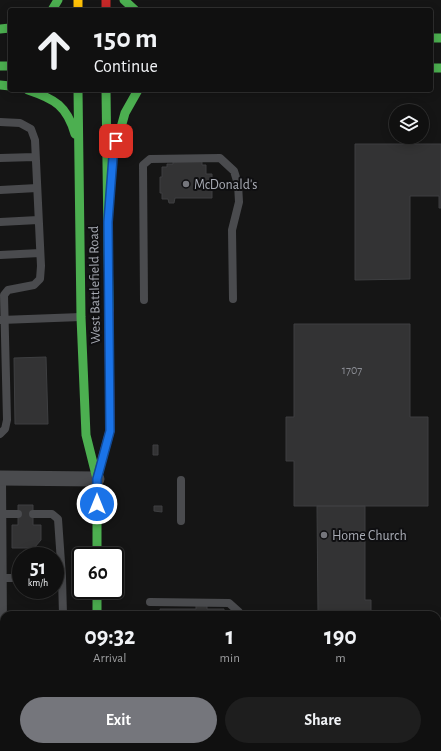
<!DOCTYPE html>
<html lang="en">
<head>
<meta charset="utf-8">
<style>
	body { margin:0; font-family:"Alegreya Sans",sans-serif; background:#1e1e1e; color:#f1f3f6; height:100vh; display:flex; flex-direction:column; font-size:15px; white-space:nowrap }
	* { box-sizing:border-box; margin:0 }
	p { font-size:13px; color:#9c9d9f }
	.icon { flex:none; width:22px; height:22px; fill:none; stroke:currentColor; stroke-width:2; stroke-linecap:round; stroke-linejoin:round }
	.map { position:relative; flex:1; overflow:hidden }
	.drawer { position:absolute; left:0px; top:611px; width:441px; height:140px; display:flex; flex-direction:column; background:#101010; border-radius:12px 12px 0 0; box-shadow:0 2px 10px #0003,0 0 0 1px #303030 }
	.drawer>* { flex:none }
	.guide { position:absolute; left:8px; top:8px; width:425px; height:84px; border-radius:4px; box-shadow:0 2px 10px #0003,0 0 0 1px #303030; background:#101010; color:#f1f3f6; overflow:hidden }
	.buttons { position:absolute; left:389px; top:104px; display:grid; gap:8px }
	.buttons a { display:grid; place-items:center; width:40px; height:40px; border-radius:50%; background:#101010; box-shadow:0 2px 10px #0003,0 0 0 1px #303030; font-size:20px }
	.speed { position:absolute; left:12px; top:547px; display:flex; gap:8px; font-size:20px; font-weight:700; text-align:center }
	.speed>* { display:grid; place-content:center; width:52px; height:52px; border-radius:50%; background:#101010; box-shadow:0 2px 10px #0003,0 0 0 1px #303030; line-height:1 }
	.speed small { font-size:10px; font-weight:400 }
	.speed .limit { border:2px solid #111; border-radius:6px; background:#fff; color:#111 }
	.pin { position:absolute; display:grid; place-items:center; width:34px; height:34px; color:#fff; margin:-17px; border-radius:8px; box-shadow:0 2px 6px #0006 }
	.me { position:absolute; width:44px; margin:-22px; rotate:0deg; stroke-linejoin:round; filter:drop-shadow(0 0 3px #0008) }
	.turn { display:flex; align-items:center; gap:14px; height:84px; padding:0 20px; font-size:18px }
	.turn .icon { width:52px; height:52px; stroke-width:2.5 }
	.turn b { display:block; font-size:28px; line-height:34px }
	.eta { display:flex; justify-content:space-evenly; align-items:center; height:68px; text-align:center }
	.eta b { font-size:24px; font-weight:700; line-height:28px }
	.primary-button { display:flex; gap:8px; margin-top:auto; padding:8px 20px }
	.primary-button a { flex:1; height:46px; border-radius:24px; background:#75767c; color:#fff; font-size:16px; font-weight:700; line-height:46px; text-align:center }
	.primary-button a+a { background:#1e1e1e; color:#f1f3f6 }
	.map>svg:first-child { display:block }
	.building { fill:#333334; stroke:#3e3f41 }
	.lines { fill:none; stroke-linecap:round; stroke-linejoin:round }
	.lane { stroke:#4a4b4e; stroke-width:8 }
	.street { stroke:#4a4b4e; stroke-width:15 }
	.fast { stroke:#4caf50; stroke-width:9 }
	.slow { stroke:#ffc107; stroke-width:9 }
	.jam { stroke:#c62828; stroke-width:9 }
	.route-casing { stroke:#114b97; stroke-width:10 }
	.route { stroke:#1a73e8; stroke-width:7 }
	.poi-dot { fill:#75767c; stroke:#0f0f11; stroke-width:1.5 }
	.labels { text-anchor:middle; stroke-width:4; stroke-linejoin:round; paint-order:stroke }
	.number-label { font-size:12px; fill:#8b8d94 }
	.poi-label { font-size:14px; fill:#a8abb4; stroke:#0f0f11; text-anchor:start }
	.street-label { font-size:14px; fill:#a8abb4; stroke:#0f0f11 }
</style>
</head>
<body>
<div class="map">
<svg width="441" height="751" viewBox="0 0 441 751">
	<rect width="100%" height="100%" fill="#151515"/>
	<path class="building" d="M355 144H441V208H439V196H410V279L355 280Z
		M173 161H202V165H206V174H212V198H175L174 203H169L168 199H162V193H160V177H162V167H167V164H173Z
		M294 324H410V417H428V506H294V461H286V417H294Z
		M46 357 48 424H15L14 358Z
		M153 445H158V455H153Z
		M18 505H33V525H41V540L34 548H12V525H18Z
		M154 506H162V512L154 511Z
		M317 506H365V600H371V615H318Z
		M196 604H207V609H224V615H160V609H196Z"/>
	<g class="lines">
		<path class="lane" d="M0 122 20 123 31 129 35 140 41 266 40 279 34 285 8 290 4 295 7 420 5 429 0 434
			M0 158 35 157
			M0 190 37 188
			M0 222 38 220
			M0 255 40 253
			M144 300 143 165 150 159 220 158 234 171 238 184 239 202 232 230 233 299
			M1 320 81 317
			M2 478 3 628H4
			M181 480V521
			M2 514H18
			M33 514H52L58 519 62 577
			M2 578H21
			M55 578 62 577 63 615
			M150 602 229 603 239 612V615
			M3 628 4 745
			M440 715 441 630
			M53 747V751
			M204 747 206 748V751
			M239 747V751
			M137 751 148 747"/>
		<path class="street" d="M0 478 97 479
			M437 715H441
			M406 747V751"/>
		<path class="fast" d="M124 0 135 10
			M52 10 58 0
			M0 29 10 28
			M431 38H441
			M0 66H10
			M431 68H441
			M0 85 10 86
			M28 90C55 99 67 106 75 134
			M78 90 81 317 86 435 97 479V556
			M106 90 109 310
			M115 149 125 113 138 90
			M97 590V615
			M98 747V751"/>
		<path class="slow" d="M78 0V10"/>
		<path class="jam" d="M106 0V10
			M97 478 110 431 109 310"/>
	</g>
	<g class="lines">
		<defs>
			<path id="route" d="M97 504V479L110 431 108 222 113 157 116 141"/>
		</defs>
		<use href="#route" class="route-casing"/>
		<use href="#route" class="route"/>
	</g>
	<g class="poi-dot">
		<circle cx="186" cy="184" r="4"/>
		<circle cx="324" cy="535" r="4"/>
	</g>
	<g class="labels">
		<g class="number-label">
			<text x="352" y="374">1707</text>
		</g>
		<g class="poi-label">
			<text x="194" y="189">McDonald's</text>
			<text x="332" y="540">Home Church</text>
		</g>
		<g class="street-label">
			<text transform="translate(94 285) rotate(-91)" y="5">West Battlefield Road</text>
		</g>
	</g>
</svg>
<div class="buttons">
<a><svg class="icon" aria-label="layers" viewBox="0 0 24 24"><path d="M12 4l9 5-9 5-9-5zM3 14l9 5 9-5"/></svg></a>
</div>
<div class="speed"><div>51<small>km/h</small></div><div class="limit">60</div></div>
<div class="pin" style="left:116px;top:141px;background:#d93025"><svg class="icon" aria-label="arrive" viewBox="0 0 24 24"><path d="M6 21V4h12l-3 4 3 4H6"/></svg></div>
<svg class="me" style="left:97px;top:504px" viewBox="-20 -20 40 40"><circle r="17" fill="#1a73e8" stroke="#fff" stroke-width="3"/><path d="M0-11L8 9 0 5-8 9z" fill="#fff"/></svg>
<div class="guide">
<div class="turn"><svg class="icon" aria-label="ahead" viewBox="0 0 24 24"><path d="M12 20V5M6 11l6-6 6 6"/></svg><div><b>150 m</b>Continue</div></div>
</div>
<section class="drawer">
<div class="eta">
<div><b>09:32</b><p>Arrival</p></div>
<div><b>1</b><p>min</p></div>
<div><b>190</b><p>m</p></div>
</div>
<div class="primary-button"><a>Exit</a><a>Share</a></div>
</section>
</div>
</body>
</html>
